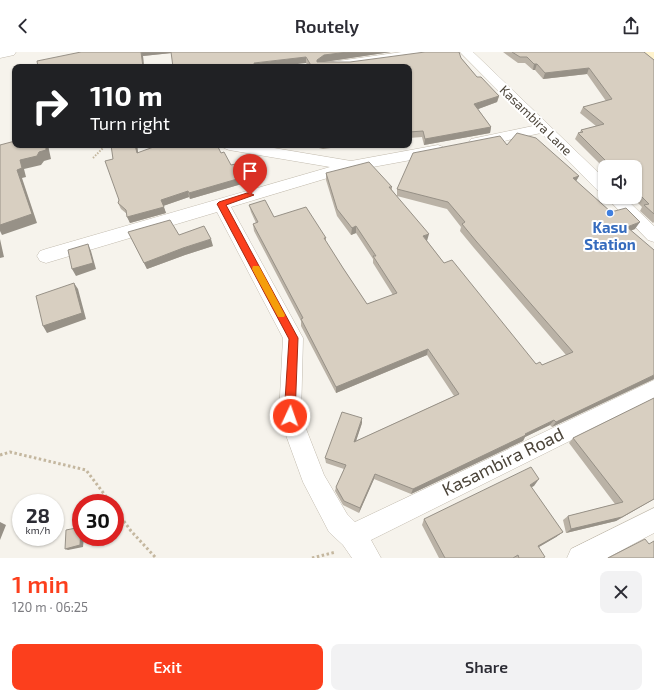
<!DOCTYPE html>
<html lang="en">
<head>
<meta charset="utf-8">
<style>
	body { margin:0; font-family:"Exo 2",sans-serif; background:#f2f2f3; color:#2b2b33; height:100vh; display:flex; flex-direction:column; font-size:15px; white-space:nowrap }
	* { box-sizing:border-box; margin:0 }
	p { font-size:13px; color:#7c7c81 }
	.icon { flex:none; width:22px; height:22px; fill:none; stroke:currentColor; stroke-width:2; stroke-linecap:round; stroke-linejoin:round }
	.map { position:relative; height:506px; overflow:hidden }
	.drawer { display:flex; flex-direction:column; background:#fff; flex:1 }
	.drawer>* { flex:none }
	.top-card { position:absolute; left:12px; top:12px; width:400px; height:84px; border-radius:8px; box-shadow:0 1px 3px #0004; background:#202124; color:#fff; overflow:hidden }
	.fabs { position:absolute; left:598px; top:108px; display:grid; gap:8px }
	.fabs a { display:grid; place-items:center; width:44px; height:44px; border-radius:8px; background:#fff; box-shadow:0 1px 3px #0004; font-size:20px }
	.speed { position:absolute; left:12px; top:442px; display:flex; gap:8px; font-size:20px; font-weight:700; text-align:center }
	.speed>* { display:grid; place-content:center; width:52px; height:52px; border-radius:50%; background:#fff; box-shadow:0 1px 3px #0004; line-height:1 }
	.speed small { font-size:10px; font-weight:400 }
	.speed .limit { border:6px solid #d22; background:#fff; color:#111 }
	.pin { position:absolute; display:grid; place-items:center; width:34px; height:34px; color:#fff; margin:-41px -17px; border-radius:50% 50% 50% 0; rotate:-45deg; box-shadow:0 0 4px #0007 }
	.pin .icon { rotate:45deg }
	.me { position:absolute; width:44px; margin:-22px; rotate:3deg; stroke-linejoin:round; filter:drop-shadow(0 0 3px #0008) }
	.turn { display:flex; align-items:center; gap:14px; height:84px; padding:0 12px; font-size:18px }
	.turn .icon { width:52px; height:52px; stroke-width:2.5 }
	.turn b { display:block; font-size:28px; line-height:34px }
	.round { display:grid; place-items:center; flex:none; width:42px; height:42px; border-radius:8px; background:#f2f2f3 }
	.summary { display:flex; align-items:center; justify-content:space-between; height:68px; padding:0 12px }
	h1 { font-size:24px; font-weight:600; line-height:30px; color:#fc3f1d }
	.primary-button { display:flex; gap:8px; margin-top:auto; padding:8px 12px }
	.primary-button a { flex:1; height:46px; border-radius:8px; background:#fc3f1d; color:#fff; font-size:16px; font-weight:600; line-height:46px; text-align:center }
	.primary-button a+a { background:#f2f2f3; color:#2b2b33 }
	header { display:flex; justify-content:space-between; align-items:center; height:52px; padding:0 12px; background:#fff; font-size:18px; font-weight:600 }
	.map>svg:first-child { display:block }
	.lines { fill:none; stroke-linecap:round; stroke-linejoin:round }
	.minor-casing { stroke:#c2bbae; stroke-width:1 }
	.secondary-casing { stroke:#d6c79b; stroke-width:1 }
	.path-far1 { stroke:#c4b79f; stroke-width:2; stroke-dasharray:1.5 1.5; stroke-linecap:butt }
	.path { stroke:#c4b79f; stroke-width:3; stroke-dasharray:2.5 2.5; stroke-linecap:butt }
	.minor { fill:#fff; fill-rule:evenodd }
	.secondary { fill:#fff3cd; fill-rule:evenodd }
	.wall { fill:#bab2a6; fill-rule:evenodd }
	.shaded-wall { fill:#979187 }
	.building { fill:#d8cfc1; stroke:#979187 }
	.route { fill:#fc3f1d; stroke:#a42913 }
	.slow { fill:#f59e0b }
	.shop-dot { fill:#3f7fe0; stroke:#fff; stroke-width:1.5 }
	.labels { text-anchor:middle; stroke-width:4; stroke-linejoin:round; paint-order:stroke }
	.far-street-label { font-size:13px; fill:#4b4439; stroke:#fff }
	.shop-label { font-size:15px; font-weight:bold; fill:#366cbe; stroke:#fff }
	.near-street-label { font-size:18px; fill:#4b4439; stroke:#fff }
</style>
</head>
<body>
<header><svg class="icon" aria-label="back" viewBox="0 0 24 24"><path d="M15 5l-7 7 7 7"/></svg>Routely<svg class="icon" aria-label="share" viewBox="0 0 24 24"><path d="M12 15V3M7 8l5-5 5 5M5 13v7h14v-7"/></svg></header>
<div class="map">
<svg width="654" height="506" viewBox="0 0 654 506">
	<rect width="100%" height="100%" fill="#f6f3ec"/>
	<g class="lines">
		<defs>
			<path id="minor" d="M0 0H16L14 3 0 6Z
				M402 0H434L428 4 350 15H318L324 11Z
				M460 0H473L605 127V141L599 140 541 81 476 95 471 93 469 90 471 87 533 74Z
				M222 93H256L351 109 438 93 443 95 445 98 443 101 438 103 351 119 231 155 303 286 301 364 324 423 347 462 355 470 654 328V347L371 488 381 506H352L343 493 329 480 303 430 279 364 283 286 217 160 46 211 40 209 37 204 40 199 46 197 330 115 229 98 224 96Z
				M606 145H624L654 174V190L648 188Z
				M654 456V481L607 506H567L571 497Z"/>
			<path id="secondary" d="M640 0H654V10L649 9Z"/>
		</defs>
		<use href="#minor" class="minor-casing"/>
		<use href="#secondary" class="secondary-casing"/>
		<path class="path-far1" d="M93 106 106 93"/>
		<path class="path" d="M0 403 10 400 86 418 111 451
			M115 457 131 479 156 506
			M312 506 336 500"/>
		<use href="#minor" class="minor"/>
		<use href="#secondary" class="secondary"/>
	</g>
	<path class="wall" d="M81 0H391L323 10H350L461 6 477 25 499 44 497 50 478 57 491 75 490 81 424 93 422 85 409 86V15H309L306 11 171 1 143 4 144 15H38Z
		M503 0H644L654 8V170L653 171 640 159 642 155 632 145H635V115H605V117L575 87 578 81 580 80 581 78 596 74 580 61 583 55 606 49 587 22 543 27 535 18H533L525 11H518Z
		M111 93H137L138 101 197 95 221 101 231 113 252 129 190 147 189 145 163 154 166 161 130 171 127 162 121 157 118 151 119 148Z
		M306 93H354L323 97Z
		M507 93 579 124 576 129 611 160 635 177 631 178 654 327 552 375 550 373 525 385 523 389 411 442 374 427 359 461 343 453 335 439 336 435 344 417 326 411 325 406 362 371 356 389 454 344 427 303 336 341 301 274V269L254 179 253 172 256 171 251 160 249 153 274 165 326 186V190L343 216 367 252 393 243 373 211V207L356 181 351 183 337 164 326 128V121L392 135V138L397 144V137ZM397 144 447 157 461 175 460 179 474 196 566 303 542 313 536 312 444 211 427 189Z
		M128 180 179 183 213 194 185 203 147 217Z
		M654 346V447L616 469 566 481 563 468 568 464 615 452 569 391 573 386Z
		M534 434 531 435 563 480 556 485 539 495 544 506H439L422 473 424 467Z"/>
	<path class="shaded-wall" d="M141 0H172V1L143 4 144 15H143Z
		M348 0H391L324 10 317 14V8L324 3Z
		M306 5V11L273 15H254V11Z
		M534 12H537L535 18H533Z
		M589 16 587 22 543 27 545 21Z
		M499 44 497 50 473 59 474 52Z
		M491 75 490 81 424 93 425 87Z
		M46 93H48L51 107 44 109 41 113 24 117 26 125 22 126 37 171 2 183 0 179V173L20 108Z
		M135 93H137L139 107 137 101Z
		M251 123 252 129 190 147 189 141Z
		M579 124 575 131 573 126Z
		M188 139 189 145 163 154 161 148Z
		M164 155 166 161 130 171 127 165Z
		M640 170 635 177 623 182 627 175Z
		M356 174V181L351 183 352 176Z
		M429 182 427 189 423 184Z
		M0 187 4 205 0 206Z
		M211 187 213 194 185 203 147 217 144 211 183 196Z
		M88 192 91 199 96 217 76 224 72 217Z
		M74 231 78 237 86 267 47 281 43 274Z
		M428 297 427 303 336 341V335Z
		M654 323V327L552 375 556 370Z
		M362 366V371L354 395V390Z
		M554 368 550 373 525 385 523 389 411 442 413 437Z
		M375 422 374 427 359 461 360 456Z
		M539 427 534 434 524 439 530 433Z
		M654 447 616 469 566 481 571 477Z
		M0 470 6 473 0 488Z
		M563 480 556 485 532 499 538 494Z
		M81 485H84L83 495 68 498 65 497Z"/>
	<path class="building" d="M81 0H141L143 15H38L37 9Z
		M171 0H348L324 3 317 8V10H350L425 0H459L461 6 477 25H481L499 44 474 52 491 75 425 87 423 79 409 80V15H312L306 5 254 11 255 15H173Z
		M512 0H644L654 8V162L644 153 649 152 635 138V115H612L578 81 583 80 581 78 604 72 583 55 612 47 589 16 545 21 537 12H534L527 5H520Z
		M517 81 536 86 579 124 573 126 611 160 626 156 640 170 627 175 654 198V323L556 370 554 368 525 382 526 383 413 437 375 422 360 456 344 449 336 435 346 413 325 406 342 360 362 366 354 390 459 342 428 297 336 335 301 267 303 266 253 172 258 170 249 153 265 148 274 165 306 155 326 186H324L343 216 367 252 397 241 373 204H376L356 174 352 176 337 157 326 121 369 110 392 135H389L429 182 423 184 444 211 452 208 536 312 540 310 542 313 573 300 476 189 462 172 465 170 448 150 397 137 413 101 500 84 507 93Z
		M15 89V93H46V98L39 100 37 104 20 108 22 116 17 118 32 162 0 173V93Z
		M111 93H135L137 101 159 93H195L197 95 206 93H217L221 101 224 100 231 113 244 110 251 123 189 141 188 139 161 148 164 155 127 165 126 158 118 151 119 148 105 109 113 107Z
		M170 168 179 183 204 174 211 187 183 196 144 211 128 180Z
		M88 192 93 211 72 217 68 198Z
		M74 231 82 261 43 274 36 244Z
		M654 346V447L622 465 571 477 568 464 623 450 573 386Z
		M531 415 539 427 530 433 563 480 538 494 545 505 543 506H519L518 503 513 506H445L424 467Z
		M81 475 80 493 65 497 66 478Z
		M645 487 649 492 654 489V506H608Z"/>
	<path class="route" d="M247 141H250L254 143 226 153 298 286 295 364 293 368 290 369 286 368 284 364 289 287 217 152 219 150Z"/>
	<path class="slow" d="M253 214H259L285 263 284 265H278L252 217Z"/>
	<circle class="shop-dot" cx="610" cy="161" r="4"/>
	<g class="labels">
		<g class="far-street-label">
			<text transform="translate(536 68) rotate(44)" y="5">Kasambira Lane</text>
		</g>
		<g class="shop-label">
			<text x="610" y="181">Kasu<tspan x="610" dy="17">Station</tspan></text>
		</g>
		<g class="near-street-label">
			<text transform="translate(503 410) rotate(-26)" y="6">Kasambira Road</text>
		</g>
	</g>
</svg>
<div class="fabs">
<a><svg class="icon" aria-label="sound" viewBox="0 0 24 24"><path d="M4 9h4l5-4v14l-5-4H4zM17 9q2 3 0 6"/></svg></a>
</div>
<div class="speed"><div>28<small>km/h</small></div><div class="limit">30</div></div>
<div class="pin" style="left:250px;top:143px;background:#d93025"><svg class="icon" aria-label="arrive" viewBox="0 0 24 24"><path d="M6 21V4h12l-3 4 3 4H6"/></svg></div>
<svg class="me" style="left:290px;top:364px" viewBox="-20 -20 40 40"><circle r="17" fill="#fc3f1d" stroke="#fff" stroke-width="3"/><path d="M0-11L8 9 0 5-8 9z" fill="#fff"/></svg>
<div class="top-card">
<div class="turn"><svg class="icon" aria-label="right" viewBox="0 0 24 24"><path d="M7 20v-9h11M14 6l5 5-5 5"/></svg><div><b>110 m</b>Turn right</div></div>
</div>
</div>
<section class="drawer">
<div class="summary"><div><h1>1 min</h1><p>120 m · 06:25</p></div><a class="round"><svg class="icon" aria-label="close" viewBox="0 0 24 24"><path d="M6 6l12 12M18 6L6 18"/></svg></a></div>
<div class="primary-button"><a>Exit</a><a>Share</a></div>
</section>
</body>
</html>
